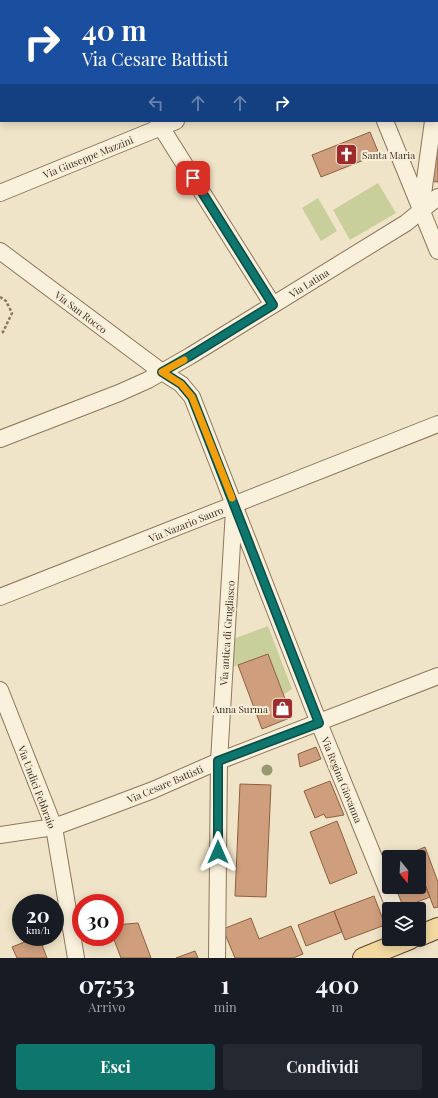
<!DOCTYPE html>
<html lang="it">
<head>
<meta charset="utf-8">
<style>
	body { margin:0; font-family:"Playfair Display",serif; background:#242831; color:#f1f3f6; height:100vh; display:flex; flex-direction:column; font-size:15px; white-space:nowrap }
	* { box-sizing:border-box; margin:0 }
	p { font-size:13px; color:#9ea1a6 }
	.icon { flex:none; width:22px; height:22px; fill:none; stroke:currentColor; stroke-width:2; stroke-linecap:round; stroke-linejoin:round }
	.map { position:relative; height:958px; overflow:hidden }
	.sheet { display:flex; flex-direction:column; background:#171b24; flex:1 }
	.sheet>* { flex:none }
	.top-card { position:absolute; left:0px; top:0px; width:438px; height:122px; box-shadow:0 2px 10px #0003; background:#1a4fa0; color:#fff; overflow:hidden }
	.needle { width:26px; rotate:162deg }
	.fabs { position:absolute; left:382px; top:850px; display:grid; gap:8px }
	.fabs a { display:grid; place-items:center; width:44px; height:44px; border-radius:4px; background:#171b24; box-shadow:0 2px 10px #0003; font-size:20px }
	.speed { position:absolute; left:12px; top:894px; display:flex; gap:8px; font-size:20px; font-weight:700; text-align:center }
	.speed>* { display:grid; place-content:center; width:52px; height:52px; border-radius:50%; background:#171b24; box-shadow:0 2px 10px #0003; line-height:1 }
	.speed small { font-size:10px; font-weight:400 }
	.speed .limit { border:6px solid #d22; background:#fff; color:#111 }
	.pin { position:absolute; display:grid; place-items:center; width:34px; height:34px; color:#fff; margin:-17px; border-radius:8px; box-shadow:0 2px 6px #0006 }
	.me { position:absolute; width:44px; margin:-22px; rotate:0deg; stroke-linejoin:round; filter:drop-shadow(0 0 3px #0008) }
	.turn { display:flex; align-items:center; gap:14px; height:84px; padding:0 16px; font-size:18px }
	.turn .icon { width:52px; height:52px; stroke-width:2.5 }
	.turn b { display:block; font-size:28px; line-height:34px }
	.lanes { display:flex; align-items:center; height:38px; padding:0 16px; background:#0003; justify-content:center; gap:20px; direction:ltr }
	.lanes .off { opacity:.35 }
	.eta { display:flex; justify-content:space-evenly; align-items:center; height:68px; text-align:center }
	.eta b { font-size:24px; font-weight:700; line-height:28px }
	.action { display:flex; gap:8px; margin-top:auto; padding:8px 16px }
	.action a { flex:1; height:46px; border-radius:4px; background:#0f766e; color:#fff; font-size:16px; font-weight:700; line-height:46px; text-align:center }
	.action a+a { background:#242831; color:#f1f3f6 }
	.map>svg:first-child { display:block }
	.green { fill:#c9cf9b }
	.building { fill:#cf9f7d; stroke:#8d5f41 }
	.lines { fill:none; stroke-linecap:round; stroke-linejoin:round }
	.minor-casing { stroke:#8d765c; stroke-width:18 }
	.major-casing { stroke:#5b4430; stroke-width:22 }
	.path { stroke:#8d765c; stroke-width:2.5; stroke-dasharray:3 2; stroke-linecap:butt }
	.minor { stroke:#faf1dc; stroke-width:16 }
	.major { stroke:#f3d9a0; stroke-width:20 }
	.tree { fill:#96986f }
	.route-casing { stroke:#0a4d48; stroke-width:10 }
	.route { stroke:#0f766e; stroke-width:7 }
	.slow { stroke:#f59e0b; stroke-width:7 }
	.labels { text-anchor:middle; stroke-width:4; stroke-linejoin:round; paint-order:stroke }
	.poi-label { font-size:10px; fill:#3d2e20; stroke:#f7eed8; text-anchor:start }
	.street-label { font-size:10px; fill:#3d2e20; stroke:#f7eed8 }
</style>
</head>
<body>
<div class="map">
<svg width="438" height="958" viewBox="0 0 438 958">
	<rect width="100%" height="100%" fill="#f0e4c8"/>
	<path class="green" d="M378 183 396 213 350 240 333 210Z
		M318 198 337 231 321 241 302 208Z
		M268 626 292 689 283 695 238 665 228 669 230 640Z"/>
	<path class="building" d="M438 96V134L437 121Z
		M370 132 379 154 321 177 312 155Z
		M438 134V182L427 181Z
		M268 654 292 717 262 729 238 665Z
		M316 747 321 759 300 767 298 754Z
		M330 781 344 815 326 818 324 814 315 818 304 791Z
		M240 784 271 785 266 897 235 896Z
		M337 821 357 873 330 884 310 832Z
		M425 847 438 882V907L434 908 419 869V857H415L413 852Z
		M421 874 430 897 402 908 394 887H419V875Z
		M374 896 385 925 345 940 334 911Z
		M334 911 342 932 306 946 298 925Z
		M251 918 259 939 291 926 303 954 293 958H235L223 929Z
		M138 923 151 958H121L113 937H115V925Z
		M37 937H39L47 958H17L12 947Z
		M195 951 198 958H176Z"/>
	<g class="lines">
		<defs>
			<path id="minor" d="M112 0V1
				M338 0V1
				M19 1 21 0
				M0 9 1 8
				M437 86 438 78
				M158 121 161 127 273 305
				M385 121 438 251
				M0 193 176 121
				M421 209 433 121
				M0 251 162 372 181 384 192 397 319 723 395 909
				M0 439 119 393 148 380 190 356 406 223 438 197
				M0 597 438 424
				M0 690 54 827 76 958
				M0 835 54 827 92 813 153 790 219 761 438 676
				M217 958 219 761 234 510"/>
			<path id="major" d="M419 936 438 928
				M363 958 410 939"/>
		</defs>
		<use href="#minor" class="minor-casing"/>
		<use href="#major" class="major-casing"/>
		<path class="path" d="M0 297 6 301 12 313 3 332 0 333"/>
		<use href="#minor" class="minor"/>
		<use href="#major" class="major"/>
	</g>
	<circle class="tree" cx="267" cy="770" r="5.5"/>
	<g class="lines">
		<defs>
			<path id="route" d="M193 178 273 305 190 356 162 372 181 384 192 397 319 723 218 761V852"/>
		</defs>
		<use href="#route" class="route-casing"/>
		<use href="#route" class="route"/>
		<path class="slow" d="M184 360 162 372 181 384 192 397 232 498"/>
	</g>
	<defs>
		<symbol id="church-square" viewBox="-11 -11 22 22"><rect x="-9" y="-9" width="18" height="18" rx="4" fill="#9e2a2b" stroke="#f7eed8"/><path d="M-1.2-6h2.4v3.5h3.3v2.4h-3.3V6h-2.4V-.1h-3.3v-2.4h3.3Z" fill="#fff"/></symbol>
		<symbol id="shop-square" viewBox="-11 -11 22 22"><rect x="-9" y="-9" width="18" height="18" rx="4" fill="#9e2a2b" stroke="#f7eed8"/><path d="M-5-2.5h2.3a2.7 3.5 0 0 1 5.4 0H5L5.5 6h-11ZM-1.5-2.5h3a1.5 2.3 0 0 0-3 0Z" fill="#fff"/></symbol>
	</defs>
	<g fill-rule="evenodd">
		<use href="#church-square" x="334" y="142" width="25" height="25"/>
		<use href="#shop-square" x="270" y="696" width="25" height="25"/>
	</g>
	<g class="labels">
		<g class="poi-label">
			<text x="362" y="159">Santa Maria</text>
			<text x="268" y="713" text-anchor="end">Anna Surma</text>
		</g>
		<g class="street-label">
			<text transform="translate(88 157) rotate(-22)" y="4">Via Giuseppe Mazzini</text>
			<text transform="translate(309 283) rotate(-32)" y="4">Via Latina</text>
			<text transform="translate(81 312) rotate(37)" y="4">Via San Rocco</text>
			<text transform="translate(186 524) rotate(-22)" y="4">Via Nazario Sauro</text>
			<text transform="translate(227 633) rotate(-86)" y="4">Via antica di Grugliasco</text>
			<text transform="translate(342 780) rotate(68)" y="4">Via Regina Giovanna</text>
			<text transform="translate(165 784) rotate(-23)" y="4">Via Cesare Battisti</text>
			<text transform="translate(37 787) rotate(69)" y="4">Via Undici Febbraio</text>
		</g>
	</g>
</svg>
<div class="fabs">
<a><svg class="needle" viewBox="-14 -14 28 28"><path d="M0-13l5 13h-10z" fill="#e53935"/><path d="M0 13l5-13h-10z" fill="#9ea1a6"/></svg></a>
<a><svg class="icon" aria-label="layers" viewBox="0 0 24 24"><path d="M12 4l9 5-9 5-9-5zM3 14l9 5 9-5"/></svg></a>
</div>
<div class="speed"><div>20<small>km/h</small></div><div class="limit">30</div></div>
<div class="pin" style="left:193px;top:178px;background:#d93025"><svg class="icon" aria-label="arrive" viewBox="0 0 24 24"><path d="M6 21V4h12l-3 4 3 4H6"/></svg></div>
<svg class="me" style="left:218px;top:852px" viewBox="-20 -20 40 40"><path d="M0-17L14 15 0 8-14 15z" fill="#0f766e" stroke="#fff" stroke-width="4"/></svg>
<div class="top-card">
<div class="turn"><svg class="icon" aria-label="right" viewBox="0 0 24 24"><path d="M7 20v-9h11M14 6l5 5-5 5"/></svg><div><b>40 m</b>Via Cesare Battisti</div></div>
<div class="lanes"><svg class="icon off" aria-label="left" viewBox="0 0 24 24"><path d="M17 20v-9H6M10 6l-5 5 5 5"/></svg><svg class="icon off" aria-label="ahead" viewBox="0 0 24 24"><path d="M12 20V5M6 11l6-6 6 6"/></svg><svg class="icon off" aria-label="ahead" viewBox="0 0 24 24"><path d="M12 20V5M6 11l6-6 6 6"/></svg><svg class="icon" aria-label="right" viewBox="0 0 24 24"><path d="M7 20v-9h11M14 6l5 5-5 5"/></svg></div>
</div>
</div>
<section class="sheet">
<div class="eta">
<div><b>07:53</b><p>Arrivo</p></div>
<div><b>1</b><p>min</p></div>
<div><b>400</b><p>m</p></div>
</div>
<div class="action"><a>Esci</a><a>Condividi</a></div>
</section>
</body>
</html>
